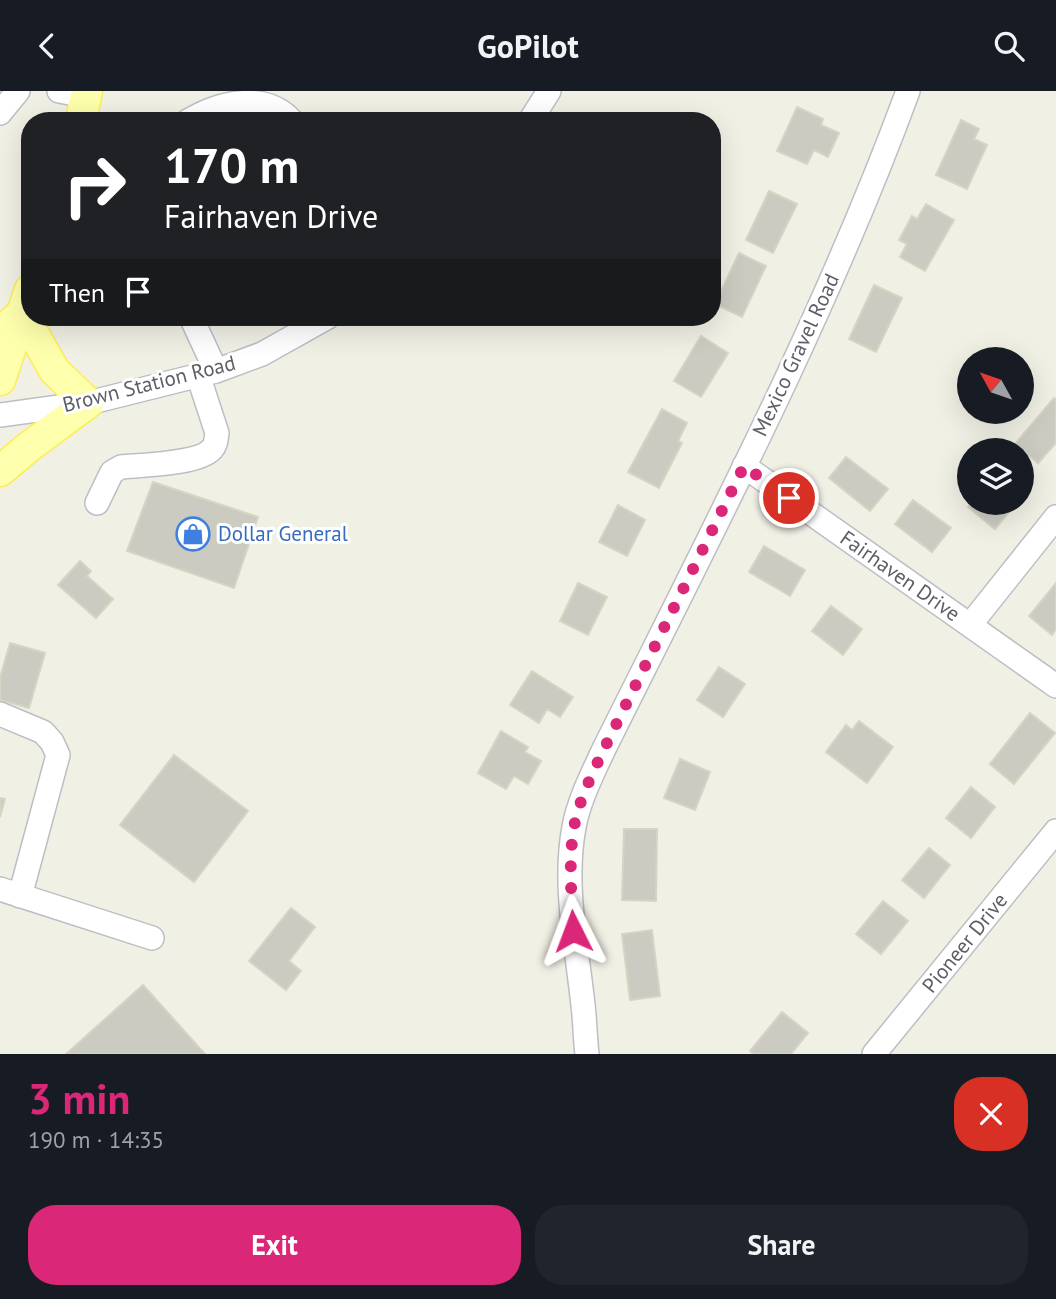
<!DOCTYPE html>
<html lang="en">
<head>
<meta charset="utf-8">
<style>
	body { margin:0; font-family:"PT Sans",sans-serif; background:#20242c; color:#f1f3f6; height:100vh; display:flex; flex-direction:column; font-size:26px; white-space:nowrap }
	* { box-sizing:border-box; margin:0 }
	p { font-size:23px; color:#9ea1a6 }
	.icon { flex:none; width:38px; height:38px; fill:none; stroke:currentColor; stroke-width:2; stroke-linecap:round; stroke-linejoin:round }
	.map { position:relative; height:963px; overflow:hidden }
	.drawer { display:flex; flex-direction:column; background:#171b24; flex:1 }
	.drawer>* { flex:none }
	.banner { position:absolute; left:21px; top:21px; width:700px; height:214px; border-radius:28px; box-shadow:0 7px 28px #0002; background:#202124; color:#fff; overflow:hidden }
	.needle { width:46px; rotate:310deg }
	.fabs { position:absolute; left:957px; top:256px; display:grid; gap:14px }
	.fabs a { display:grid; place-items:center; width:77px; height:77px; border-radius:50%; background:#171b24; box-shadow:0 7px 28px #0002; font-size:35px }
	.pin { position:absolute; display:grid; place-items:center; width:60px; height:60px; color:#fff; margin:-30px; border:4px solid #fff; border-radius:50%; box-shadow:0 2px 7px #0007 }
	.me { position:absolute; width:77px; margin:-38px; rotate:357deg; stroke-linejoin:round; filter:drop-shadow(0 0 5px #0008) }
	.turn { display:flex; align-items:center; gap:24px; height:147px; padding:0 28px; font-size:32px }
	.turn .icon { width:91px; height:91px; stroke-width:2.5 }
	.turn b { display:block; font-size:49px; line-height:60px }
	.then { display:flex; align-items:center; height:66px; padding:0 28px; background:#0003; gap:14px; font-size:26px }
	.round { display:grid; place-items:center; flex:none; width:74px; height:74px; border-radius:28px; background:#20242c }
	.headline { display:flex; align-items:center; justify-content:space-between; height:119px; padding:0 28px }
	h1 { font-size:42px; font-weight:700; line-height:52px; color:#db2777 }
	.primary-button { display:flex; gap:14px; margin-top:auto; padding:14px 28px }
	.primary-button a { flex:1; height:80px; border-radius:28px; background:#db2777; color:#fff; font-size:28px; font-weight:700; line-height:80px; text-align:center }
	.primary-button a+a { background:#20242c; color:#f1f3f6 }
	header { display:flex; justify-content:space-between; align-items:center; height:91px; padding:0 28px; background:#171b24; font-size:32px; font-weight:700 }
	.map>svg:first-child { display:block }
	.building { fill:#cccbc2; stroke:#d6d4c3; stroke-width:2 }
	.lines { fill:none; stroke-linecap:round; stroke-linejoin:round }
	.minor-casing { stroke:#bdbec5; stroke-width:26 }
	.major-casing { stroke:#ffed50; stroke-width:33 }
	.minor { stroke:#fff; stroke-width:23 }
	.major { stroke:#feffac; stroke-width:30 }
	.route { stroke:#db2777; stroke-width:12; stroke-dasharray:0 21.6 }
	.labels { text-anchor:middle; stroke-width:6; stroke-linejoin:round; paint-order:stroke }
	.street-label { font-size:21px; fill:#5d5f67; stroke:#fff }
	.shop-label { font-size:21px; fill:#366cbe; stroke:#fff; text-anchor:start }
</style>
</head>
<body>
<header><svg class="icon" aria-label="back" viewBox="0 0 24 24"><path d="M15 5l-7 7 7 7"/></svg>GoPilot<svg class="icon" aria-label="search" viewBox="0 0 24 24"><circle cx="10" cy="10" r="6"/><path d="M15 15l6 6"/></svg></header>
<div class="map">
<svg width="1056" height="963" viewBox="0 0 1056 963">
	<rect width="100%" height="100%" fill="#f1f0e5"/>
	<path class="building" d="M797 16 823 28 821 34 839 42 828 66 814 59 807 73 777 60Z
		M961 29 979 38 974 48 987 54 967 98 936 84Z
		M769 100 797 113 773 162 746 149Z
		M926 113 954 129 925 180 900 166 907 153 899 149 912 125 917 128Z
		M739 162 766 175 742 226 715 213Z
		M874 194 902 207 876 261 849 248Z
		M701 245 728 262 701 306 674 290Z
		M1054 307 1056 309V352L1038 372 1015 353Z
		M662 318 687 332 678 350 682 352 659 397 628 381Z
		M846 366 888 398 870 420 829 387Z
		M153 391 258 426 234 497 127 460Z
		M913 409 951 437 932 461 895 433Z
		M972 411H1017L995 438 968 416Z
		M618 414 645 429 627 465 599 451Z
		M764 455 805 479 790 505 749 481Z
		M80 470 91 480 87 485 113 508 96 527 58 494Z
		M578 492 607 506 588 544 560 530Z
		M1056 492V538L1052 544 1029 525Z
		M831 515 862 538 843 564 812 540Z
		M10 552 45 562 29 617 0 609V587Z
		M719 576 745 593 723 626 697 609Z
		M532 580 573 606 560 626 547 618 539 632 510 614Z
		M1030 622 1055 642 1014 693 990 673Z
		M859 630 893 656 867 692 826 661 846 634 852 639Z
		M501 640 528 656 525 661 541 670 528 693 514 685 506 698 478 682Z
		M174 664 248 720 194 791 120 734Z
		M680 668 710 681 695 719 664 707Z
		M971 696 995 716 971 747 946 727Z
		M0 707 5 708 0 726Z
		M624 738H657L656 810 622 809Z
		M929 757 950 774 924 807 902 789Z
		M883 810 908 830 881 863 856 843Z
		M291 817 315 836 289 870 301 880 286 899 249 870Z
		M652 839 660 905 630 909 622 843Z
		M143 894 205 963H66Z
		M782 921 808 942 791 963H754L750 960Z"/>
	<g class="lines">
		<defs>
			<path id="minor" d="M59 0 86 5
				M0 22 18 0
				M188 30C220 11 264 0 292 30
				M530 30 549 0
				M191 226 216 280
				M0 324 88 312 216 280 262 263 328 226
				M744 375 1056 595
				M97 412 112 381 121 376C142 374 199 373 212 358 216 354 216 348 217 342L198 284
				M970 534 1056 426
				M0 623 43 641 52 651 58 664 20 805
				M0 798 152 847
				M587 963C585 947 585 930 583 914 577 856 563 795 574 736 579 709 592 684 603 660 711 443 824 228 908 0
				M874 963 1056 740"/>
			<path id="major" d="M81 30 87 0
				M0 243 22 222 54 279 88 312 30 355 0 380
				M0 289 30 199"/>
		</defs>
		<use href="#minor" class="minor-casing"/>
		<use href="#major" class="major-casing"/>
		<use href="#minor" class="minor"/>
		<use href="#major" class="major"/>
	</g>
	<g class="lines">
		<path class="route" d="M573 840C572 806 568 771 574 736 579 709 592 684 603 660L744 375 789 407"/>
	</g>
	<defs>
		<symbol id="shop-ring" viewBox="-11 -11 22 22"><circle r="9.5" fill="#fff" stroke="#3f7fe0" stroke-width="1.5"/><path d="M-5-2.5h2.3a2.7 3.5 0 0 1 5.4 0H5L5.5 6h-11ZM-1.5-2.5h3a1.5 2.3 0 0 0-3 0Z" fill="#3f7fe0"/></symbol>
	</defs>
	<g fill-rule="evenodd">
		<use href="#shop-ring" x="174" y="424" width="38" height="38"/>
	</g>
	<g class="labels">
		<g class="street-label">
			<text transform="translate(796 264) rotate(-65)" y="7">Mexico Gravel Road</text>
			<text transform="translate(149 293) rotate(-14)" y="7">Brown Station Road</text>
			<text transform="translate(900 485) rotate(35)" y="7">Fairhaven Drive</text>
			<text transform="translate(965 852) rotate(-51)" y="7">Pioneer Drive</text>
		</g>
		<g class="shop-label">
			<text x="218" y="450">Dollar General</text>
		</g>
	</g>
</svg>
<div class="fabs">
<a><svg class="needle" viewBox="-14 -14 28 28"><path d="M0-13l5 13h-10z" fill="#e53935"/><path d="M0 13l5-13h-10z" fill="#9ea1a6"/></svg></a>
<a><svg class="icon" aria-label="layers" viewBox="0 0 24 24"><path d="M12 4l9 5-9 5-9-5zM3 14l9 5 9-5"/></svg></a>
</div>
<div class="pin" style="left:789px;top:407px;background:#d93025"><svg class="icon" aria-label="arrive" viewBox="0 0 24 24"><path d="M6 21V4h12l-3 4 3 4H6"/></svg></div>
<svg class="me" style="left:573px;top:840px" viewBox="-20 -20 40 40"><path d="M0-17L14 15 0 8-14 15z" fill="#db2777" stroke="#fff" stroke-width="4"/></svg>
<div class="banner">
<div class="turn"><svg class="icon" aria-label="right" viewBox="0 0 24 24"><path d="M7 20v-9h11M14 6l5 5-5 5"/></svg><div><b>170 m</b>Fairhaven Drive</div></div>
<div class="then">Then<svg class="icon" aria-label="arrive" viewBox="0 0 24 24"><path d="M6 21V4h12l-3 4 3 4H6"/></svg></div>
</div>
</div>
<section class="drawer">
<div class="headline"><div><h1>3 min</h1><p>190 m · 14:35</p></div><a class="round" style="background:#d93025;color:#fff"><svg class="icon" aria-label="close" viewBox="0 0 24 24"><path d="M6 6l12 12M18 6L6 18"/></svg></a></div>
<div class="primary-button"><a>Exit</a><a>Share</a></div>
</section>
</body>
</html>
